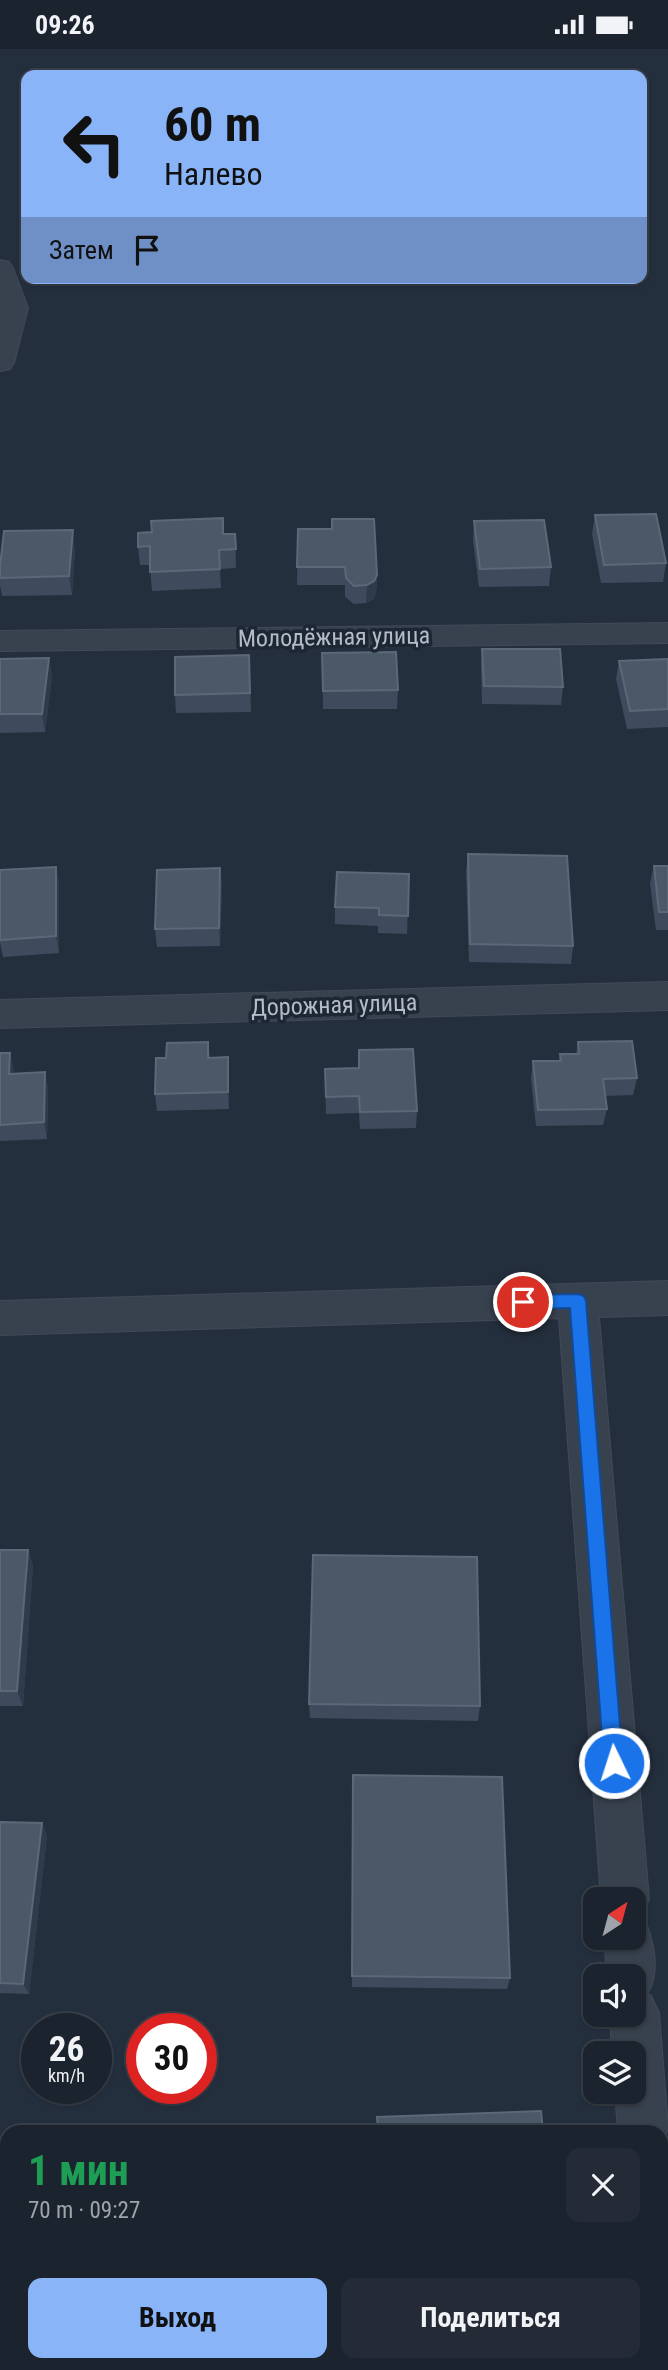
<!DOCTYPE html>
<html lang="ru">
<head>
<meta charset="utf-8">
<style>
	body { margin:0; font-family:"Roboto Condensed",sans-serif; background:#242b36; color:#f1f3f6; height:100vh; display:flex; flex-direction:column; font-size:26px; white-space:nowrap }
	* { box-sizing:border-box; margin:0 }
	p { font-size:23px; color:#a0a4aa }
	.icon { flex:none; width:38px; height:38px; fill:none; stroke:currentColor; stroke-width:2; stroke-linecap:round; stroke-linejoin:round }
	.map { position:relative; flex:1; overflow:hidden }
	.details { position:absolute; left:0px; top:2076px; width:668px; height:247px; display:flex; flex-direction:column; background:#1b232e; border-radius:21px 21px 0 0; box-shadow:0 2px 5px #0004,0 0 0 2px #39404a }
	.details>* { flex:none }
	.hud { position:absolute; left:21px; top:21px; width:626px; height:214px; border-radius:14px; box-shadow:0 2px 5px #0004,0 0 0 2px #39404a; background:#8ab4f8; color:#111; overflow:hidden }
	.needle { width:46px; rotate:36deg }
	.fabs { position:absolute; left:583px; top:1838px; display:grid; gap:14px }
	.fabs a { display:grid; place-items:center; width:63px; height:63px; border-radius:14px; background:#1b232e; box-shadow:0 2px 5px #0004,0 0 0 2px #39404a; font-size:35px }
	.speed { position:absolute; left:21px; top:1964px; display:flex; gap:14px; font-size:35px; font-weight:700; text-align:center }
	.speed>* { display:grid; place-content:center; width:91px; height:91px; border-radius:50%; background:#1b232e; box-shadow:0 2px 5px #0004,0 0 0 2px #39404a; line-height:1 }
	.speed small { font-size:18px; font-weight:400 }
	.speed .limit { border:10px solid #d22; background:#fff; color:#111 }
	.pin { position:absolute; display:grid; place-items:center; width:60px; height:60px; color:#fff; margin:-30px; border:4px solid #fff; border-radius:50%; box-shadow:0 2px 7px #0007 }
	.me { position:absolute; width:77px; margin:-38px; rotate:356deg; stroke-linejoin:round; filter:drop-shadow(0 0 5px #0008) }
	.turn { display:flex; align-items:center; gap:24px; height:147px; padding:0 28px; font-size:32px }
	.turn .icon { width:91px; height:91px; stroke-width:2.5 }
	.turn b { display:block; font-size:49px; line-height:60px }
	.then { display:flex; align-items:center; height:66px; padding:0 28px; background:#0003; gap:14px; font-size:26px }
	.round { display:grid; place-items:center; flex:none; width:74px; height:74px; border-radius:14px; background:#242b36 }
	.summary { display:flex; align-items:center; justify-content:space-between; height:119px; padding:0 28px }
	h1 { font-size:42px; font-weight:700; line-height:52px; color:#1e9e55 }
	.action { display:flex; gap:14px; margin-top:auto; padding:14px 28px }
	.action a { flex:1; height:80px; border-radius:14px; background:#8ab4f8; color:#111; font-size:28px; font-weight:700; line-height:80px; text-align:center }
	.action a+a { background:#242b36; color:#f1f3f6 }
	.status { display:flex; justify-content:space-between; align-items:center; height:49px; padding:0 35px; background:#1b232e; direction:ltr }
	.status svg { height:19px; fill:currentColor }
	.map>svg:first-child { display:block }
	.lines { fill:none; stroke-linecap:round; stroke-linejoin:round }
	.minor-casing { stroke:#414a57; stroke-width:2 }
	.minor { fill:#38414e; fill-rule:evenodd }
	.wall { fill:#3f4b5c }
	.shaded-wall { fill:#2f3b4b }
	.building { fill:#4b5868; stroke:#5c6777; stroke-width:2 }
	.route { fill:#1a73e8; stroke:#114b97; stroke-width:2 }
	.labels { text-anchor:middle; stroke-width:7; stroke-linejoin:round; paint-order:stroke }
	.street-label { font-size:24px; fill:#b4bcc9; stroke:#1d2633 }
</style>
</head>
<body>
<div class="status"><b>09:26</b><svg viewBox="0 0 49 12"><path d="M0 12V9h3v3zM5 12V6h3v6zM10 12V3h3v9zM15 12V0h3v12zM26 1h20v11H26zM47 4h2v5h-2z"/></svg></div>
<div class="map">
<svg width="668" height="2321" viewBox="0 0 668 2321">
	<rect width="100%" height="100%" fill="#242f3e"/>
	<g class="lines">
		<defs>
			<path id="minor" d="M0 211 9 213 13 219 28 259 14 314 10 320 0 322Z
				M668 574V594L0 602V582Z
				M668 933V961L0 979V951Z
				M668 1232V1266L599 1268 649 1850 642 1867 638 1868 645 1871C654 1894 661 1923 647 1945L651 1947 659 1964 668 2078 662 2099V2082H618L615 2042H634V2004H612L610 1965H634V1927H607L604 1888H634V1850H601L559 1269 0 1286V1252Z
				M662 2288 668 2291V2321H634V2315H662Z"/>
		</defs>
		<use href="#minor" class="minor-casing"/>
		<use href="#minor" class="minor"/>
	</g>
	<path class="wall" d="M595 466 666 514 663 533 601 534 592 485Z
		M474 472 551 518 549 537 479 538 473 491Z
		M298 480 377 526 376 544 374 550 366 554 354 555 345 548V536H297Z
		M224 485H235L236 519 220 520 221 539 152 542 150 516H140L138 498Z
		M75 500 72 546 2 547 0 536V517Z
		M482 600 563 638 561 656 482 655 481 618Z
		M322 604 398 641 397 660H323Z
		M49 609 52 628 45 683 0 684V610Z
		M668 610V678L627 680 616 630 619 612Z
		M250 624 251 663 176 664 175 646Z
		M468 805 573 897 571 915 469 913 466 823Z
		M654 817H668V881H656L650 834Z
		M56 818 59 835V904L3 908 0 893V821Z
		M220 819 222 837 220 897 157 898 155 880Z
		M409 825 407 885 378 884V877L335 875V858Z
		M208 993 210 1009 229 1025V1060L157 1062 155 1045 166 1009Z
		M578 993 637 1029 633 1046 605 1047 607 1060 603 1076 536 1077 531 1029 533 1012H559L560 1005H576Z
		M359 1001 417 1062 416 1079 360 1080 359 1064 326 1065 325 1020 358 1019Z
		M0 1004H10L13 1024 48 1039 47 1090 0 1092Z
		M0 1501H28L33 1517 23 1657H0Z
		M309 1655 480 1657 478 1672 310 1669Z
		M353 1726 510 1929 507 1940 352 1938Z
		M0 1773 42 1774 47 1787 29 1945 0 1944Z"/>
	<path class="shaded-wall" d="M73 481 75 500 72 546 69 527Z
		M377 526 376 544 374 550 366 554 367 536Z
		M49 609 52 628 45 683 42 665Z
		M56 818 59 835V904L56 887Z
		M220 819 222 837 220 897 219 879Z
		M10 1004 14 1021 12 1041 9 1025Z
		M228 1008 229 1025V1060L228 1043Z
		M45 1023 48 1039 47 1090 44 1073Z
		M28 1501 33 1517 23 1657 17 1642Z
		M42 1774 47 1787 29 1945 23 1935Z"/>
	<path class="building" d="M656 465 666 514 604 516 595 466Z
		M223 469V485H235L236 500 219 501 220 520 150 523V497L138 498V484L152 483 151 472Z
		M332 470H374L377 526 374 532 367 536 354 537 346 529 345 518H297L298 480H332Z
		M544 471 551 518 480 520 474 472Z
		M73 481 69 527 0 529V517L4 482Z
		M482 600H560L563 638 484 637Z
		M396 603 398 641 323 642 322 604Z
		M249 606 250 644 175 646V608Z
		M49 609 42 665H0V610Z
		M668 610V660L630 662 619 612Z
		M468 805 567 807 573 897 470 895Z
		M654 817H668V863H659Z
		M56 818V887L0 891V821Z
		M220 819 219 879 155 880 157 821Z
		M337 823 409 825 408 867 379 866V859L335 858Z
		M632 992 637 1029 603 1030 607 1060 538 1061 533 1012H561L560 1005H579L578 993Z
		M208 993V1009L228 1008V1043L155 1045 156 1009H166L167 994Z
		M413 1000 417 1062 360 1063 359 1047 326 1048 325 1020 359 1019V1001Z
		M0 1004H10L9 1025 45 1023 44 1073 0 1076Z
		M0 1501H28L17 1642H0Z
		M313 1506 477 1508 480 1657 309 1655Z
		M353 1726 502 1728 510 1929 352 1927Z
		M0 1773 42 1774 23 1935 0 1934Z
		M541 2062 543 2082H378L377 2068Z"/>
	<path class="route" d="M578 1245 584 1247 586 1252 623 1714 621 1720 614 1723 607 1720 604 1714 570 1259 523 1260 517 1258 515 1253 517 1248 523 1246Z"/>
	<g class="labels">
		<g class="street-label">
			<text transform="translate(334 588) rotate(-1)" y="8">Молодёжная улица</text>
			<text transform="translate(334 956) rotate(-2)" y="8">Дорожная улица</text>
		</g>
	</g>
</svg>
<div class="fabs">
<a><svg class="needle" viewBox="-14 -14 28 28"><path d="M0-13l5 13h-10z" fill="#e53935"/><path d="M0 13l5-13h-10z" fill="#a0a4aa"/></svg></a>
<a><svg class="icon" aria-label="sound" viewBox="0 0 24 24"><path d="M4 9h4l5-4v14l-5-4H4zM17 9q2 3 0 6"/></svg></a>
<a><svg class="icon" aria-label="layers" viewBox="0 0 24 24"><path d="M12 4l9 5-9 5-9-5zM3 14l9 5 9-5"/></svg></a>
</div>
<div class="speed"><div>26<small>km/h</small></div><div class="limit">30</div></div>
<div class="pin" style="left:523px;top:1253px;background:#d93025"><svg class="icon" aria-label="arrive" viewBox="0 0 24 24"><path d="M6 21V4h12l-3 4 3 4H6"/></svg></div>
<svg class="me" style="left:614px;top:1714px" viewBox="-20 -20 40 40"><circle r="17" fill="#1a73e8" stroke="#fff" stroke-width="3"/><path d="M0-11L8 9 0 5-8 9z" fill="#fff"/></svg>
<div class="hud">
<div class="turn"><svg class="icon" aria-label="left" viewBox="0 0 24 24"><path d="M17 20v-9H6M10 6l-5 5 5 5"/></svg><div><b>60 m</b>Налево</div></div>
<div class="then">Затем<svg class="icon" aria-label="arrive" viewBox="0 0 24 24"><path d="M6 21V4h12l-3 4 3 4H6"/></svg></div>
</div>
<section class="details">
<div class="summary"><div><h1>1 мин</h1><p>70 m · 09:27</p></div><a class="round"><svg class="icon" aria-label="close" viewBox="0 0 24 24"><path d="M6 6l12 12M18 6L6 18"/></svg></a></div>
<div class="action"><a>Выход</a><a>Поделиться</a></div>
</section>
</div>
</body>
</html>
